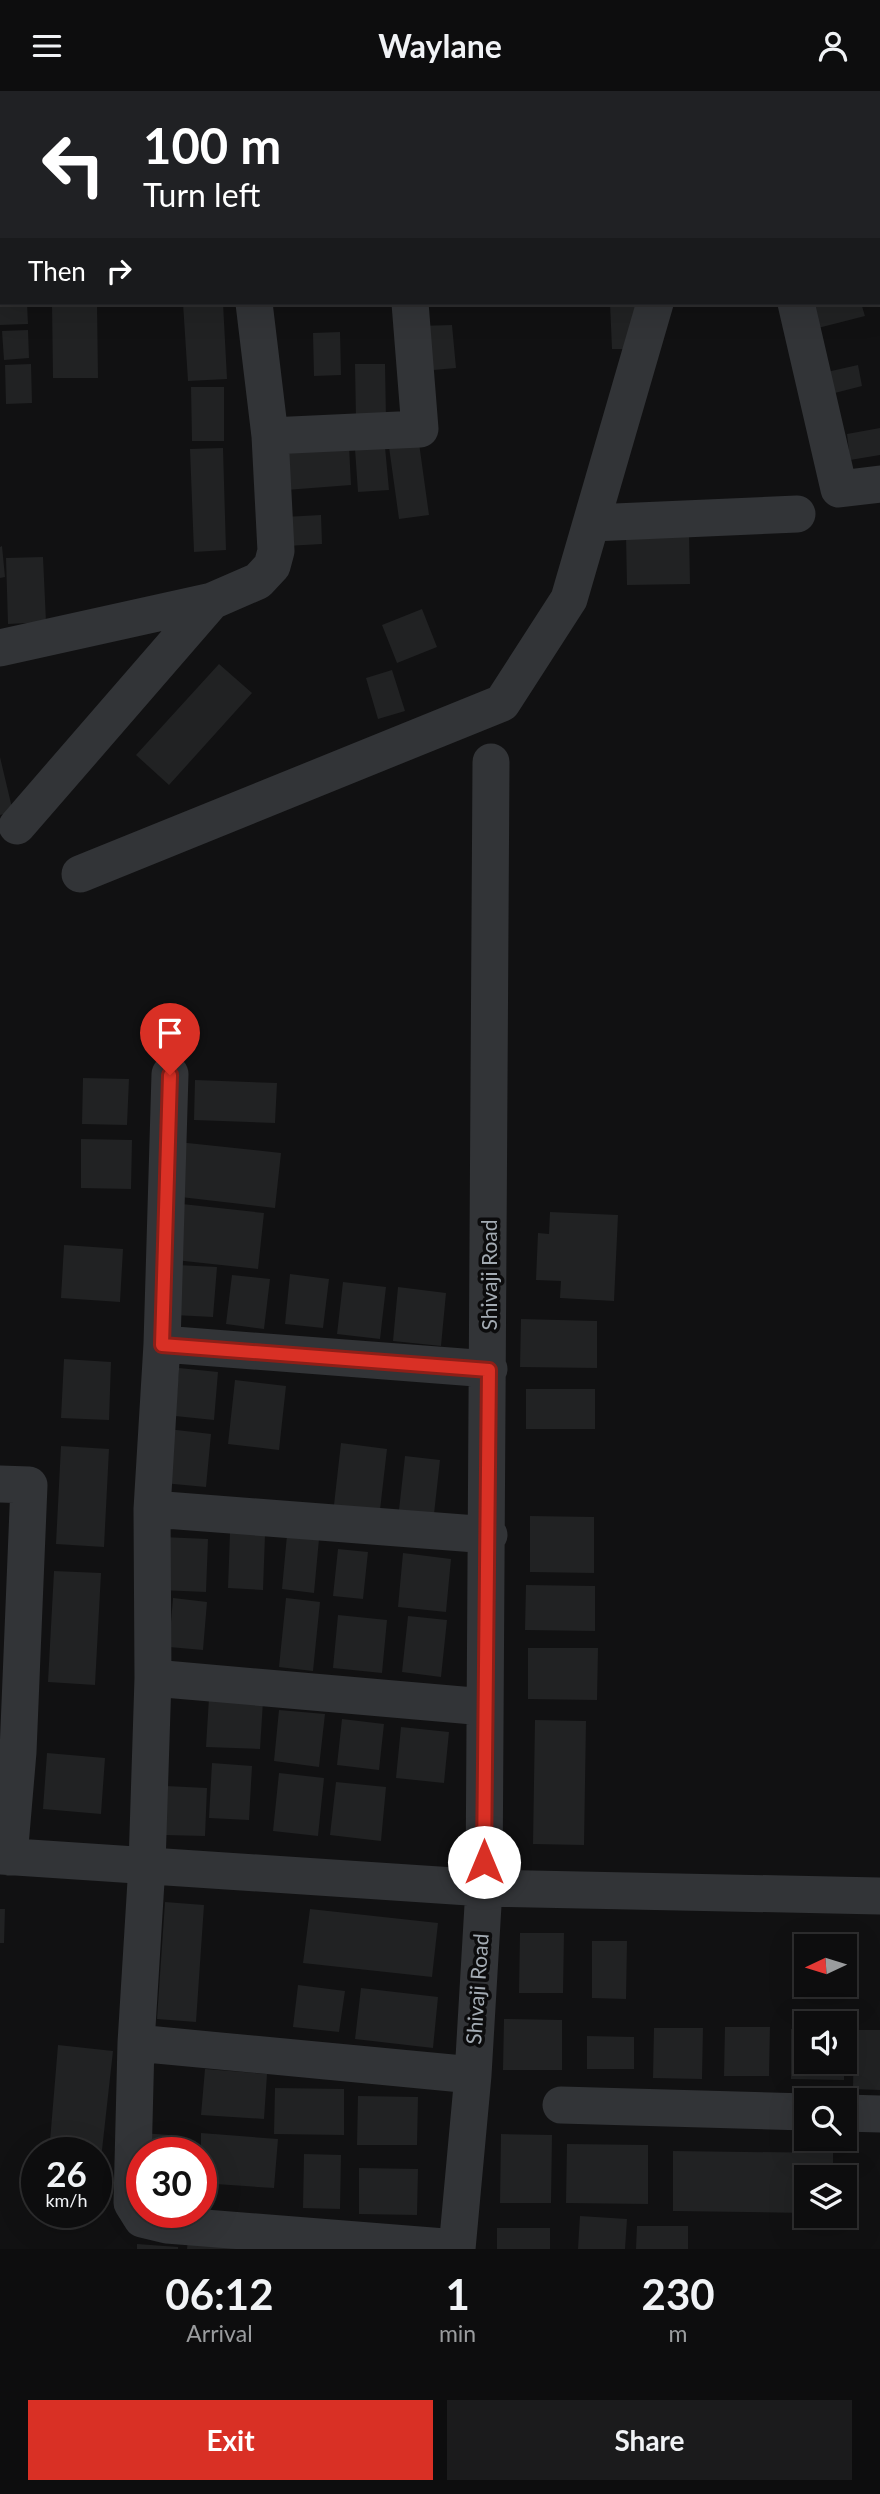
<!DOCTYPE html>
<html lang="en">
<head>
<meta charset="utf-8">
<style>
	body { margin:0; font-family:Lato,sans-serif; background:#1b1b1c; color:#f1f3f6; height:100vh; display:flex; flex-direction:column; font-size:26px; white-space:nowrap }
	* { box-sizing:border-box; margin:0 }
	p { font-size:23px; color:#9a9c9e }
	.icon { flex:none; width:38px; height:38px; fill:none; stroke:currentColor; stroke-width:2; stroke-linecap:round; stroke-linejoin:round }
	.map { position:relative; height:2158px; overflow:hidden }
	.side { display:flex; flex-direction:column; background:#0d0d0e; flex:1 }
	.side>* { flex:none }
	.guide { position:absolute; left:0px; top:0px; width:880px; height:214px; box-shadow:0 7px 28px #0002,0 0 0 2px #2d2d2e; background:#202124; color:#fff; overflow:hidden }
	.needle { width:46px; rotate:266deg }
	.buttons { position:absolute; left:794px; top:1843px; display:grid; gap:14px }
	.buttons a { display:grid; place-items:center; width:63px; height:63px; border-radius:0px; background:#0d0d0e; box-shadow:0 7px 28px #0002,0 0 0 2px #2d2d2e; font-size:35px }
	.speed { position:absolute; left:21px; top:2046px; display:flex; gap:14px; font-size:35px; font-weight:700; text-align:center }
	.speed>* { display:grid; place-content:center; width:91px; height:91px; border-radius:50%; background:#0d0d0e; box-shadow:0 7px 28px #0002,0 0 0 2px #2d2d2e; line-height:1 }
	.speed small { font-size:18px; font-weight:400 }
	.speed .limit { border:10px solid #d22; background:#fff; color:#111 }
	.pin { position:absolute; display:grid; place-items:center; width:60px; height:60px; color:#fff; margin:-72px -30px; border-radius:50% 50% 50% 0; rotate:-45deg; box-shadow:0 0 7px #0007 }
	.pin .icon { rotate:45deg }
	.me { position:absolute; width:77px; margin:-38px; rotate:0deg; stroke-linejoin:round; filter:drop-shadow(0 0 5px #0008) }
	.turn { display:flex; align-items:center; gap:24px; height:147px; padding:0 28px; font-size:32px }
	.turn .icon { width:91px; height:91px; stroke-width:2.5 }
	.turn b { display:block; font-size:49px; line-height:60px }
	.then { display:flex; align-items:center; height:66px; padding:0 28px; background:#0003; gap:14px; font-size:26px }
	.eta { display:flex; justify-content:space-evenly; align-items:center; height:119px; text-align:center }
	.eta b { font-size:42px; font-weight:700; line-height:49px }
	.cta { display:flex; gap:14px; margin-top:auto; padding:14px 28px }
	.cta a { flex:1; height:80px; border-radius:0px; background:#d93025; color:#fff; font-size:28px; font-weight:700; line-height:80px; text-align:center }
	.cta a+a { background:#1b1b1c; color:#f1f3f6 }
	header { display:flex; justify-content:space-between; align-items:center; height:91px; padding:0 28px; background:#0d0d0e; font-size:32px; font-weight:700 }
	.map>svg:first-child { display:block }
	.building { fill:#212223 }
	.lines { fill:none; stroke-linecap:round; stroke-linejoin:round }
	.minor { stroke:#323437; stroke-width:37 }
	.route-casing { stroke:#8d1f18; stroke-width:18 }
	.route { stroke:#d93025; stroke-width:12 }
	.labels { text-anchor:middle; stroke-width:7; stroke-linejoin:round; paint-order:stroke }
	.street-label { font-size:21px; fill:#a3abb3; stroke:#0c0c0d }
</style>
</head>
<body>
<header><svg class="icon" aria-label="menu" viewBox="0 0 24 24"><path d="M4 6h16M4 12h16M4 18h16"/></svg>Waylane<svg class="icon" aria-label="person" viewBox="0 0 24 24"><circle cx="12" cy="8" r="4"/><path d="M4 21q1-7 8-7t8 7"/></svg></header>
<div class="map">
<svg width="880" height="2158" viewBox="0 0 880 2158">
	<rect width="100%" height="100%" fill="#111112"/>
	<path class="building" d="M0 212H27L28 233 0 234Z
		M52 212H97L98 287H53Z
		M183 212H223L227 288 188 290Z
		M610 212H641L642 258H612Z
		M816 212H861L865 225 814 238 807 214Z
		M452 234 456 277 422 280 419 235Z
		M28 239 29 267 4 269 2 240Z
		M340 241 341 284 314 285 313 242Z
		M31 273 32 312 6 313 5 274Z
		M355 273H385L386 328 356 329Z
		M858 274 862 295 823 305 818 283Z
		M191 296H224V350H192Z
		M880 337V364L850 369 847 343Z
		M419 352 429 424 399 428 389 356Z
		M349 355 351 394 286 399 283 360Z
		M385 356 389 399 358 401 355 358Z
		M223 357 226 459 194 461 190 358Z
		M321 424 322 453 286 455 284 426Z
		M689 442 690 493 627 494 626 444Z
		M2 455 5 486 0 487V456Z
		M43 466 46 531 8 533 6 467Z
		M422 518 437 556 397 572 382 534Z
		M219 573 252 602 169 694 136 664Z
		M392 579 405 620 378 628 366 587Z
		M0 666 13 721 0 724Z
		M83 987 129 988 127 1034 82 1033Z
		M195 989 277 992 275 1032 194 1029Z
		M81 1048 132 1049 131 1098 81 1097Z
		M178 1051 281 1062 275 1117 172 1105Z
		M182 1113 264 1122 258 1178 175 1169Z
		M550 1121 618 1124 614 1210 560 1207 561 1190 536 1189 538 1142 549 1143Z
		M64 1154 123 1158 120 1211 61 1207Z
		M177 1174 217 1176 213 1226 174 1224Z
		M290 1183 329 1188 323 1237 285 1233Z
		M232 1184 270 1188 264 1238 226 1233Z
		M343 1191 386 1196 380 1248 337 1243Z
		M398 1196 446 1202 441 1255 393 1250Z
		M521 1228 597 1230V1277L520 1276Z
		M64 1268 111 1271 109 1329 61 1327Z
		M179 1277 218 1281 214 1329 175 1325Z
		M235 1289 286 1295 279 1359 228 1353Z
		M526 1298H595V1338H526Z
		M168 1338 211 1343 206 1396 163 1392Z
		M341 1352 387 1358 380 1419 334 1414Z
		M61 1355 109 1358 104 1456 56 1453Z
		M405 1365 440 1369 434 1423 399 1419Z
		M530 1425 594 1426V1482L530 1481Z
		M230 1442 265 1444 263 1499 228 1497Z
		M287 1444 319 1448 314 1502 282 1498Z
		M162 1446 208 1448 206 1501 160 1499Z
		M338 1458 368 1461 363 1508 333 1505Z
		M403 1462 451 1468 446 1521 398 1516Z
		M54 1480 101 1482 95 1594 48 1591Z
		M526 1494 595 1495V1540L525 1539Z
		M173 1507 207 1511 203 1559 169 1556Z
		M286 1507 320 1511 313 1580 279 1576Z
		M338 1524 387 1529 382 1582 333 1577Z
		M408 1525 447 1529 441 1586 402 1581Z
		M528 1557H598L597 1609 528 1608Z
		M209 1607 263 1610 260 1658 206 1656Z
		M279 1619 325 1623 319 1676 274 1670Z
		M342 1628 384 1633 379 1679 337 1674Z
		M535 1629 586 1630 584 1754 533 1753Z
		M401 1636 449 1641 444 1692 396 1687Z
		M47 1662 105 1667 101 1723 43 1718Z
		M212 1672 252 1675 249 1729 209 1727Z
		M279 1682 324 1687 318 1745 273 1740Z
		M336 1691 386 1696 381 1750 330 1744Z
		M166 1695 207 1697 205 1745 164 1744Z
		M165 1811 204 1814 196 1931 157 1928Z
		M0 1818H5L4 1852H0Z
		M310 1818 438 1832 432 1886 303 1872Z
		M520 1842H564L563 1902H519Z
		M592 1850H627L626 1908 592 1907Z
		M298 1894 345 1900 339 1941 293 1936Z
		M361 1897 438 1906 433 1957 355 1948Z
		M504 1928 562 1929V1979H503Z
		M725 1936H770L769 1985H724Z
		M654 1937H703L702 1988 653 1987Z
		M791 1938H807V1970H844V1989L791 1988Z
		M854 1939H880V1999L853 1998Z
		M587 1945 634 1946V1978H587Z
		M58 1954 113 1960 98 2095 96 2062H49Z
		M205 1978 267 1983 264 2028 201 2024Z
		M275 1997 344 1998V2044L274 2043Z
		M358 2005 418 2006 417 2054H357Z
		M142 2042 182 2045 181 2062H141Z
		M201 2042 278 2048 274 2097 201 2092Z
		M501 2043 552 2044 551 2112H500Z
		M567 2053 648 2054V2113L566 2112Z
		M673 2060 833 2062V2086H807V2122L673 2120Z
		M304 2063 341 2064 340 2118 303 2117Z
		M359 2077 418 2078 417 2124 359 2123Z
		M580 2125 627 2128 625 2158H578Z
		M637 2135H688V2158H636Z
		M497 2137H550V2158H497Z
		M188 2146 236 2150V2158H187Z
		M137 2153 178 2156V2158H137Z"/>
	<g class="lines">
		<path class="minor" d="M239 0V2
			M693 0V2
			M878 38H880
			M0 89H2
			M796 212 839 398 880 393
			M270 345 420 338 410 212
			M592 432 797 423
			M0 557 212 510 258 490 272 475 276 460 270 345 254 212
			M17 735 212 510
			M80 783 502 612 569 508 655 212
			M170 983 162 1253 152 1418 153 1587 147 1774 136 1952 132 2112 142 2128 167 2134 457 2157
			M162 1253 489 1278
			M0 1393 29 1394 18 1661 9 1766
			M152 1418 489 1444
			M153 1587 485 1616
			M0 1765 484 1797 880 1805
			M136 1952 473 1984
			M561 2014 807 2021
			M845 2022 880 2023
			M457 2158 473 1984 484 1797 491 671"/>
	</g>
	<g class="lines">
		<defs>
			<path id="route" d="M170 984 162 1254 489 1279 484 1771"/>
		</defs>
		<use href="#route" class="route-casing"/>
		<use href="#route" class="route"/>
	</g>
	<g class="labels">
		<g class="street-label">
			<text transform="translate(490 1184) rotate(-90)" y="7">Shivaji Road</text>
			<text transform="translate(478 1898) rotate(-86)" y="7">Shivaji Road</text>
		</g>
	</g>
</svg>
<div class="buttons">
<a><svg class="needle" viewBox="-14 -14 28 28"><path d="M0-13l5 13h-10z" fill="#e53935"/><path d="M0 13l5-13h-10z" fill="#9a9c9e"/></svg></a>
<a><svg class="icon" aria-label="sound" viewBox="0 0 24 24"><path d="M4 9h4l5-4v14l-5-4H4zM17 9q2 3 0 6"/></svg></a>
<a><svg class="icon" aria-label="search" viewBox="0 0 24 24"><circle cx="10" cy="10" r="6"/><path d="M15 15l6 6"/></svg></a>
<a><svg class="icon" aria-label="layers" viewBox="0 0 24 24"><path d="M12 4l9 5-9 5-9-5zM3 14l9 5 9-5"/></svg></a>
</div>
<div class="speed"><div>26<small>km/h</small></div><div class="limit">30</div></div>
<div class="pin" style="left:170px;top:984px;background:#d93025"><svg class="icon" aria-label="arrive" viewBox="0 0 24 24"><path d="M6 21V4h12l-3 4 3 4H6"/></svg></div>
<svg class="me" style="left:484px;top:1771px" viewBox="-20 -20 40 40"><circle r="19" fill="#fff"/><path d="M0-13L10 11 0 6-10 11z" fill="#d93025"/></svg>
<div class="guide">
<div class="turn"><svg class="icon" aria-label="left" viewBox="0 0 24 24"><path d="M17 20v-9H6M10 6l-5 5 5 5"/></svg><div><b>100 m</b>Turn left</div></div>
<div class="then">Then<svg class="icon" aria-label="right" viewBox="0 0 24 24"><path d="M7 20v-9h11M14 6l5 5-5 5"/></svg></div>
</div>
</div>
<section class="side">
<div class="eta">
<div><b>06:12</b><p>Arrival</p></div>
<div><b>1</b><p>min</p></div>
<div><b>230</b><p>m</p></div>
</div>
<div class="cta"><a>Exit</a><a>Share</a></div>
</section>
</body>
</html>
